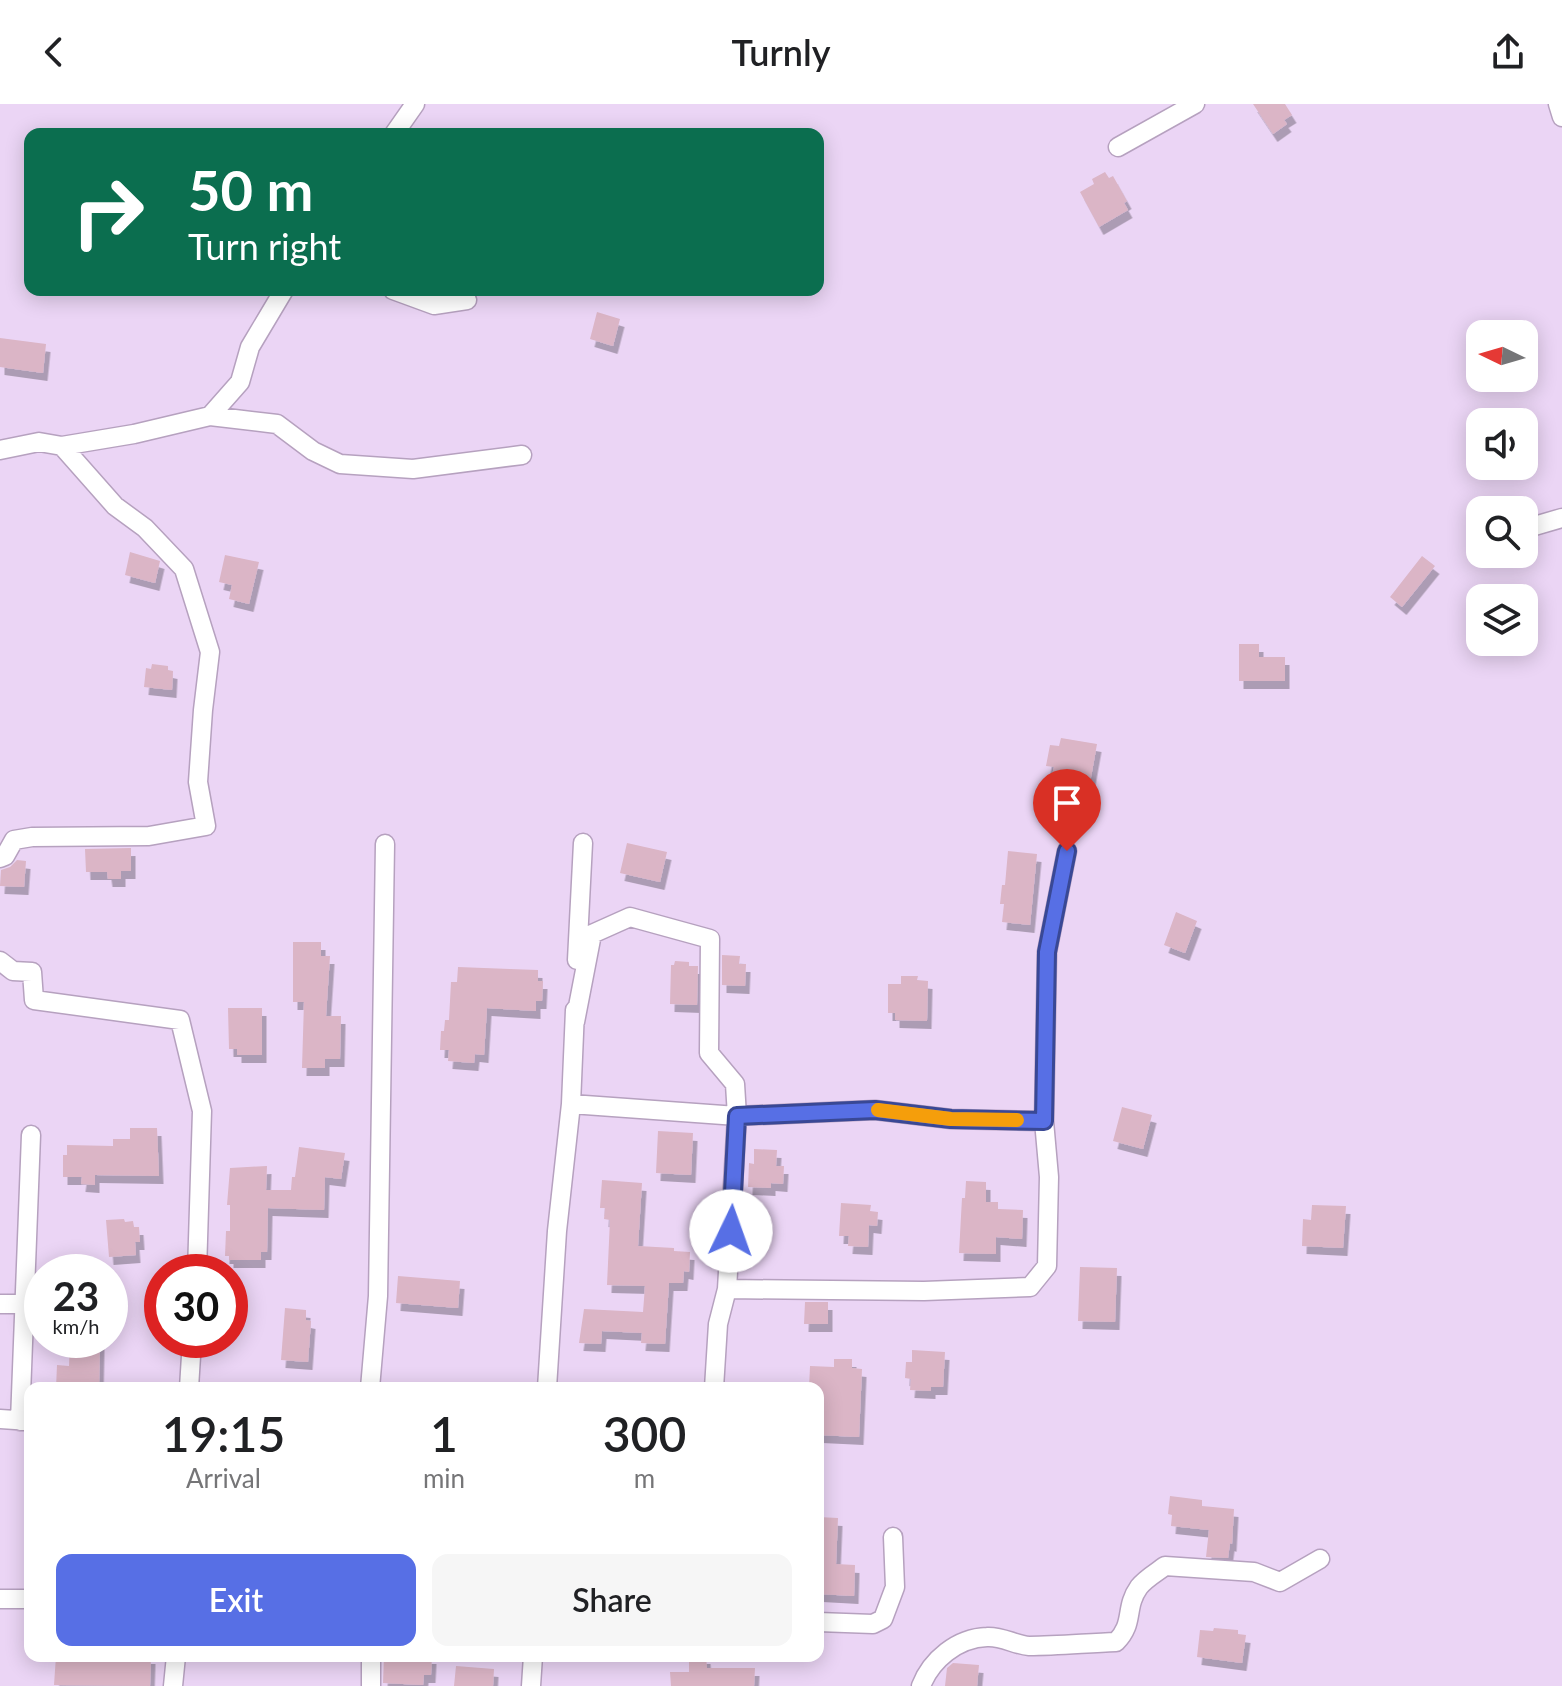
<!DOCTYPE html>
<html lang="en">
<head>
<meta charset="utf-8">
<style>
	body { margin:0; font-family:Lato,sans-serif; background:#f6f6f6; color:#202124; height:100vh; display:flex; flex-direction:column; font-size:30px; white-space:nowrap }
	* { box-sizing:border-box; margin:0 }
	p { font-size:26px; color:#757577 }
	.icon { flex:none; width:44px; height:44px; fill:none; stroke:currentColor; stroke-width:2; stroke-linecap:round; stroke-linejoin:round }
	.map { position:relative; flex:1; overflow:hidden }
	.sheet { position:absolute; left:24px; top:1278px; width:800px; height:280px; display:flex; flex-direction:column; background:#fff; border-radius:16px; box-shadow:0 4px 20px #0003 }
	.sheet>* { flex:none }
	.hud { position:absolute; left:24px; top:24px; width:800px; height:168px; border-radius:16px; box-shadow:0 4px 20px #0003; background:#0b6e4f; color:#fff; overflow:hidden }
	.needle { width:52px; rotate:275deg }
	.controls { position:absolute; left:1466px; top:216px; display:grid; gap:16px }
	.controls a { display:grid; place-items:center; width:72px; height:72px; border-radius:16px; background:#fff; box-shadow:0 4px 20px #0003; font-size:40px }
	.speed { position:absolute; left:24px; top:1150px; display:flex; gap:16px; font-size:40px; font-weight:700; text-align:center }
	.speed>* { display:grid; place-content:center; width:104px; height:104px; border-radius:50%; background:#fff; box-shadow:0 4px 20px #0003; line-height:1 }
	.speed small { font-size:20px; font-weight:400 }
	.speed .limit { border:12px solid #d22; background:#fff; color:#111 }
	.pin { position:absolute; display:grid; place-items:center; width:68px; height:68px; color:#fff; margin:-82px -34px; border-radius:50% 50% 50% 0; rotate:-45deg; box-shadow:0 0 8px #0007 }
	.pin .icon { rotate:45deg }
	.me { position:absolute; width:88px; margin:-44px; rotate:3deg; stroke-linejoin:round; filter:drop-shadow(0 0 6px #0008) }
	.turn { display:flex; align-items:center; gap:28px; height:168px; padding:0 32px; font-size:36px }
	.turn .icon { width:104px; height:104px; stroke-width:2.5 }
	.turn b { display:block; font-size:56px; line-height:68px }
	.eta { display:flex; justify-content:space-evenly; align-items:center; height:136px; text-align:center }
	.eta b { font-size:48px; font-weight:600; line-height:56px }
	.button { display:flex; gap:16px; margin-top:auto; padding:16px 32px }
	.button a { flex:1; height:92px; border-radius:16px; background:#576fe5; color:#fff; font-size:32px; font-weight:600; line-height:92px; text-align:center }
	.button a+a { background:#f6f6f6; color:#202124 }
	header { display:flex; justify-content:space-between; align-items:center; height:104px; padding:0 32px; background:#fff; font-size:36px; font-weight:600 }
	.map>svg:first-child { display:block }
	.building { fill:#dbb5c6; filter:url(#shadow) }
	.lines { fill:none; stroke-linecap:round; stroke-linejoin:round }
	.street-casing { stroke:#b6a1bf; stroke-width:21 }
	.street { stroke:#fff; stroke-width:18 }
	.route-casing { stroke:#394895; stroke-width:20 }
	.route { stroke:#576fe5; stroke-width:14 }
	.slow { stroke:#f59e0b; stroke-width:14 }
</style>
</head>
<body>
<header><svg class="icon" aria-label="back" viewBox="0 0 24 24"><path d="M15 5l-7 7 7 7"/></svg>Turnly<svg class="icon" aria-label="share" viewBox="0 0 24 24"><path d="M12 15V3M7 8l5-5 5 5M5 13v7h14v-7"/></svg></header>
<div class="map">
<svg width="1562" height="1582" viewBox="0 0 1562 1582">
	<defs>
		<filter id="shadow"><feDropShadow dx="4.5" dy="8" stdDeviation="0" flood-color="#0004"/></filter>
	</defs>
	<rect width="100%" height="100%" fill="#ebd5f5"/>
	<path class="building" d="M1253 0H1285L1292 11 1284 16 1287 20 1273 30Z
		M1105 68 1109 74 1113 72 1127 97 1124 99 1128 106 1099 123 1080 88 1094 80 1092 75Z
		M597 208 620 215 613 242 590 235Z
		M0 234 46 240 43 269 0 263Z
		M130 448 160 457 155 479 125 471Z
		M225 451 259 458 249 500 229 495 232 481 219 478Z
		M1422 452 1435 462 1402 503 1390 493Z
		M1239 540H1259V553H1285V577H1239Z
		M152 560 168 562V566L173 567 172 586 144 583 146 564 151 565Z
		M1061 634 1097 640 1090 679 1052 672 1054 663 1046 662 1050 641 1059 642Z
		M627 739 667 748 660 778 620 769Z
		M131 744V767H121V775H108L107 768H86L85 745Z
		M1008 747 1037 750 1030 821 1002 818 1004 800H1000L1002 781H1005Z
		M17 756 26 757 24 783 0 782 1 766 10 763Z
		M1176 808 1197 817 1185 849 1164 841Z
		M293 838H321V852H330L326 912H341L340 955H325V964H302L304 898H293Z
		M722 851 740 852 739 860H746L745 882 722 881Z
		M675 857 689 858V862H698L697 901 670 900 671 861H674Z
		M458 863 538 866V877H543L542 897H536V907L487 904 484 951 475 950 474 959 448 957 449 946H440L441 927H444L445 916H449L451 878H457Z
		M901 872H918L917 876 928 877 927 917 895 916V909H888V880H901Z
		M228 904H262V951H237V945H229Z
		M1122 1003 1152 1011 1143 1045 1113 1037Z
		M130 1024H157L159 1072 95 1071V1081L81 1080 82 1073H63V1051H67V1041L113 1042V1035H130Z
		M658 1027 693 1029 691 1071 656 1069Z
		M299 1043 345 1049 341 1075 325 1073 324 1106 268 1104 267 1148H261V1156H229V1152H225L226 1127H230V1101H227L230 1064 267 1062 266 1086H291L292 1073H295Z
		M754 1045 777 1046 776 1062H784L783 1080 771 1079V1084L748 1083 749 1059 754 1060Z
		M602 1076 642 1079 638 1142 674 1144V1147L690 1148 689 1168 684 1167 683 1179H669L665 1240 641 1239 642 1229 602 1227 601 1240 579 1239 584 1205 643 1208 645 1182 607 1181 610 1116 604 1115 605 1104H600Z
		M966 1077 986 1078V1098H998V1105L1023 1106 1022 1135 996 1133V1150L959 1149 962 1094H965Z
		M841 1099 871 1101 870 1107 878 1108 877 1122 869 1121 868 1143 848 1142 849 1132H839Z
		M1312 1101 1346 1102 1343 1144 1302 1142 1303 1115 1311 1116Z
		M124 1115 125 1118 133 1117 134 1123H139L140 1138H135L136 1151 109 1153 106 1116Z
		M1080 1163 1117 1164 1115 1218 1078 1217Z
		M398 1172 460 1177 458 1204 396 1199Z
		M805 1198H828V1220H804Z
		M285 1204 306 1206V1216L311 1217 308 1258 281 1256Z
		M70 1236 100 1237 99 1284H56L57 1261 69 1262Z
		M912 1246 945 1248 943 1283H931V1287L910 1286 911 1275 905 1274 906 1258H912Z
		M834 1255H852V1264L862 1265 859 1333 818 1331V1284H809L810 1262 834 1263Z
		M1170 1392 1202 1396V1402L1234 1405 1232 1440 1230 1439 1228 1454 1206 1453 1209 1426 1171 1422 1172 1411 1168 1410Z
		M818 1413 838 1414 836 1460 855 1461 854 1492 818 1490Z
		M1214 1524 1238 1526V1530L1246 1531 1242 1559 1197 1553 1200 1526 1213 1527Z
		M56 1552H151L150 1582 54 1581Z
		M384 1552H432L431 1571H424L423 1581 383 1579Z
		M689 1552H706L707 1564H755L754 1582H671L670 1568H689Z
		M953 1559 979 1561 977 1582H945L947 1564Z
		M456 1562 494 1565 493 1582H454Z"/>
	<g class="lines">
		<defs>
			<path id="street" d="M1558 0 1562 13
				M394 30 415 0
				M1118 43 1195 0
				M393 186 434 201 467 196
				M210 312 277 320 313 347 340 360 413 365 522 351
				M0 346 39 338 62 342 134 330 210 312 240 278 250 243 284 186
				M1524 425 1562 414
				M0 754 5 752 14 736 32 733 149 732 206 722 198 678 203 606 210 548 184 465 145 424 115 402 62 342
				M577 856 583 739
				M0 857 13 867 32 868 34 896 180 916 202 1007 197 1168
				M575 918 592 830 630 813 710 835 709 949 735 980 737 1012 727 1185 718 1220 714 1284
				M571 1000 737 1012 875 1006 951 1015 1044 1017
				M727 1185 924 1187 1030 1183 1047 1162 1049 1073 1044 1017 1047 848 1067 747
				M0 1200H24
				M189 1284 192 1236
				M370 1284 378 1192 385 740
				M547 1284 557 1127 571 1000 575 906
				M0 1315 30 1317
				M20 1317 31 1031
				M0 1495H30
				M818 1518 873 1520 883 1515 895 1483 893 1433
				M173 1582 176 1552
				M371 1582V1552
				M531 1582 533 1552
				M921 1582C931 1556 957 1534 987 1533 1002 1532 1015 1541 1029 1542 1058 1542 1087 1539 1116 1538 1135 1519 1124 1504 1139 1483 1145 1475 1157 1468 1165 1462L1254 1468 1280 1478 1320 1455"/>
		</defs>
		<use href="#street" class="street-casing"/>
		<use href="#street" class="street"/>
	</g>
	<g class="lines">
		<defs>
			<path id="route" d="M731 1127 737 1012 875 1006 951 1015 1044 1017 1047 848 1067 747"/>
		</defs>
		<use href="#route" class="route-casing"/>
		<use href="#route" class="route"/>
		<path class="slow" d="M878 1006 951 1015 1017 1016"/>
	</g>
</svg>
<div class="controls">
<a><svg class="needle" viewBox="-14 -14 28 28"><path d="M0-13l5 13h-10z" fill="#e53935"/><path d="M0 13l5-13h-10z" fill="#757577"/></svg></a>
<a><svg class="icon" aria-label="sound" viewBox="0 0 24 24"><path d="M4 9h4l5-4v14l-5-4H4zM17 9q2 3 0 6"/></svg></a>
<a><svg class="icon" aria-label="search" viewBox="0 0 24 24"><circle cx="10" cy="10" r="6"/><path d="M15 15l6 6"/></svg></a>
<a><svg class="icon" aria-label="layers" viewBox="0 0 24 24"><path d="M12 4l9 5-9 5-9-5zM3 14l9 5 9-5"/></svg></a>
</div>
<div class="speed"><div>23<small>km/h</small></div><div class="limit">30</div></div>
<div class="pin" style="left:1067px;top:747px;background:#d93025"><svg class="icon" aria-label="arrive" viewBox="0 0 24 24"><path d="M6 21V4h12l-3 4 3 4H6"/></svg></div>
<svg class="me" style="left:731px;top:1127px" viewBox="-20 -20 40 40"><circle r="19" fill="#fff"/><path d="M0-13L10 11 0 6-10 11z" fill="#576fe5"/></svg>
<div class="hud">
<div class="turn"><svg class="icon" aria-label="right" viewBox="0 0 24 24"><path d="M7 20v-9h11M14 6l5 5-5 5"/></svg><div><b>50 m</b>Turn right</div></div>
</div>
<section class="sheet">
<div class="eta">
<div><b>19:15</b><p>Arrival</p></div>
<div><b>1</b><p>min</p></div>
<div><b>300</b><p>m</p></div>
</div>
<div class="button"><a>Exit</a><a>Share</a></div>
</section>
</div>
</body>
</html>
